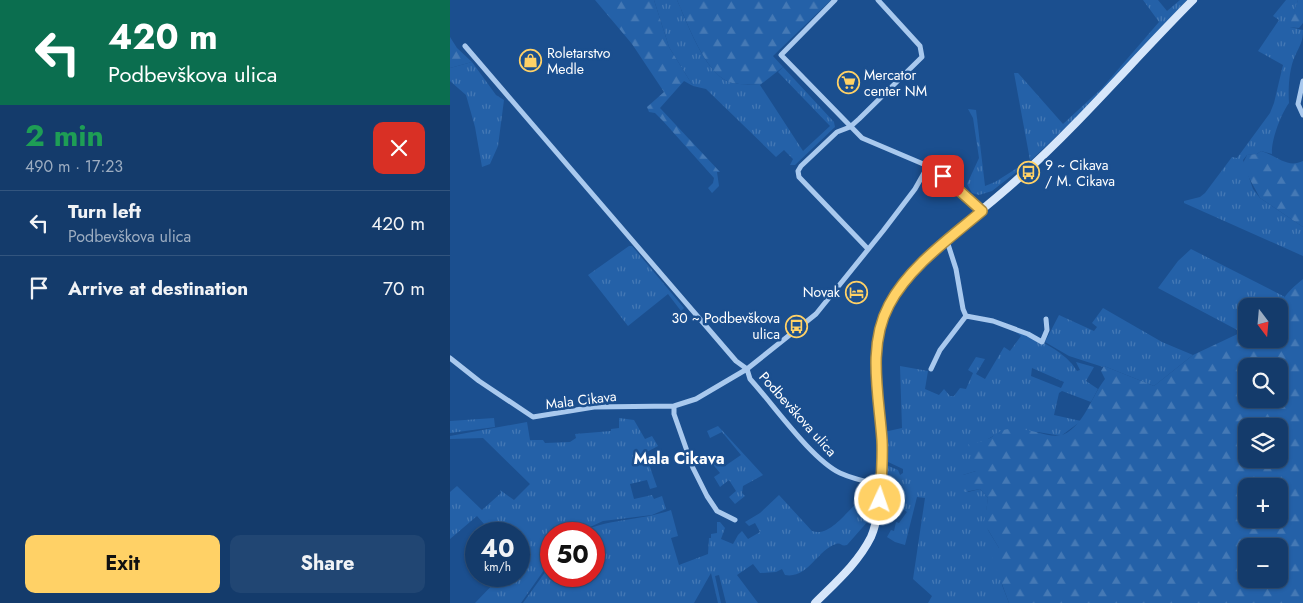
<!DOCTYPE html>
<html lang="en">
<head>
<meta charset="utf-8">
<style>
	body { margin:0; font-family:Jost,sans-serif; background:#214673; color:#f1f3f6; height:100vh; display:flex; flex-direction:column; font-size:19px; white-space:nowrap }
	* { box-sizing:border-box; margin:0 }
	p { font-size:16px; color:#9dadc1 }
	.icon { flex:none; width:28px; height:28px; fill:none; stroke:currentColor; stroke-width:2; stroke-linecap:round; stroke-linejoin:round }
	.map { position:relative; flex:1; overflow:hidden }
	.sheet { display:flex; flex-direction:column; background:#143b6b; width:450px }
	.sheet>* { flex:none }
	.top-card { background:#0b6e4f; color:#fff; overflow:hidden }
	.needle { width:32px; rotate:164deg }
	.controls { position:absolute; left:788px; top:298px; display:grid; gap:10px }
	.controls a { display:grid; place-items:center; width:50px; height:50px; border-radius:10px; background:#143b6b; box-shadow:0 1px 4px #0004,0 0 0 1px #33557e; font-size:25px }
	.speed { position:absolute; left:15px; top:522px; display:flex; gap:10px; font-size:25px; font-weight:700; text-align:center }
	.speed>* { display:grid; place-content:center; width:65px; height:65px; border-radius:50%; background:#143b6b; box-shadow:0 1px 4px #0004,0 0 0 1px #33557e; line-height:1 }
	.speed small { font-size:12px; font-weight:400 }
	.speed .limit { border:8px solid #d22; background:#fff; color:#111 }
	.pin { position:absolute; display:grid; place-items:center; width:42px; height:42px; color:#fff; margin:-21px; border-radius:10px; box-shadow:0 2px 8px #0006 }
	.me { position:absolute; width:55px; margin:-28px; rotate:3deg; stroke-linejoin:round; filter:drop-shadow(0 0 4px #0008) }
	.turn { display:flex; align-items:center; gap:18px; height:105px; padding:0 25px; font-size:22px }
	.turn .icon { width:65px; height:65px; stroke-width:2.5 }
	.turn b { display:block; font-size:35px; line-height:42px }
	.round { display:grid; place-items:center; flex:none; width:52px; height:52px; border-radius:10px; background:#214673 }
	.overview { display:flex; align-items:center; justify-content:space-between; height:85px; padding:0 25px }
	h1 { font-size:30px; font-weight:700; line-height:38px; color:#1e9e55 }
	.button { display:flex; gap:10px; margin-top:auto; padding:10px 25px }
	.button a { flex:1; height:58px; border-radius:10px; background:#ffd166; color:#111; font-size:20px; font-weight:700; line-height:58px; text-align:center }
	.button a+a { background:#214673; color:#f1f3f6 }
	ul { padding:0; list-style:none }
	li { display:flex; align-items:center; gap:15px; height:65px; padding:0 25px; border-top:1px solid #33557e }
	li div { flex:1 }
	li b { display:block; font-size:19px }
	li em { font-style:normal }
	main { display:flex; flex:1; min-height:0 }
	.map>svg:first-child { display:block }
	.grass { fill:url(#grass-tufts); fill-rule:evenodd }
	.forest { fill:url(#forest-firs); fill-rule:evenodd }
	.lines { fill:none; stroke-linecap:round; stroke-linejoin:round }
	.minor { stroke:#a9c9ee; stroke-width:5 }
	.secondary { stroke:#d6e6fa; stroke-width:8 }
	.route-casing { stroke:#a68842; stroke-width:12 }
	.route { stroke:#ffd166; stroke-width:9 }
	.labels { text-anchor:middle; stroke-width:5; stroke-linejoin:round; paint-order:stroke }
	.poi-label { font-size:14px; fill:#fff; stroke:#1b4f8f; text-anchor:start }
	.street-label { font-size:14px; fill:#fff; stroke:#1b4f8f }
	.quarter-label { font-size:16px; font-weight:bold; fill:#fff; stroke:#1b4f8f }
</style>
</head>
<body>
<main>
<section class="sheet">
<div class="top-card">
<div class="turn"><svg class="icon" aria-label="left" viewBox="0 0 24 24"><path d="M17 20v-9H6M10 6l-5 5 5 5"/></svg><div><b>420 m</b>Podbevškova ulica</div></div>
</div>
<div class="overview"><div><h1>2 min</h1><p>490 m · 17:23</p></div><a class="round" style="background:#d93025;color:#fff"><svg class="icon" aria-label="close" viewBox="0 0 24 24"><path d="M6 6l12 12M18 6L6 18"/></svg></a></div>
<ul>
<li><svg class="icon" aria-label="left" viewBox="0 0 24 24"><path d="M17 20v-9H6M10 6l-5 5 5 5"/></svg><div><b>Turn left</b><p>Podbevškova ulica</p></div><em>420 m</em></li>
<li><svg class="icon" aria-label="arrive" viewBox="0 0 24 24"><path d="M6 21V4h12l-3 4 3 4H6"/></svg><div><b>Arrive at destination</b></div><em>70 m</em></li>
</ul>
<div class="button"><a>Exit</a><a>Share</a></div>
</section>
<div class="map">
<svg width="853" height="603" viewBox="0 0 853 603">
	<defs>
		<pattern id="grass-tufts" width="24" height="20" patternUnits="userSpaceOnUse" patternTransform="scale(1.25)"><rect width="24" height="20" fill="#2461a8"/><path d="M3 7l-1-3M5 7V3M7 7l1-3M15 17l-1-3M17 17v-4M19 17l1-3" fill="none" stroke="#4579b5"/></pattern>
		<pattern id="forest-firs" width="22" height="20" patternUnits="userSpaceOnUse" patternTransform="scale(1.25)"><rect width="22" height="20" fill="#2461a8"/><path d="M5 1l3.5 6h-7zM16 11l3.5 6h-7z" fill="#4579b5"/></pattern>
	</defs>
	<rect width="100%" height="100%" fill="#1b4f8f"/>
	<path class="grass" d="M204 0H227C237 22 254 72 279 82 287 85 300 84 310 85L353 151 380 126 328 72 333 67 384 122 385 127 345 165H340L343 159 334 150 326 157 256 89 243 86 219 47Z
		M693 0H708L717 11 730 0H737L663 83 578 163 542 191 529 195 522 193 517 184 529 158 523 118 518 109 526 110 535 186 545 182 580 160 564 73H568L613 124 652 88 709 22Z
		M836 0H848L840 27 853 30C853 42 850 45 845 56 839 69 838 89 839 103 831 114 821 140 822 154L811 151 807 154 797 155 793 160 803 189 810 198 853 227V256L734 203V201L750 197 755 193 782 157 787 158 820 113 824 103 833 65 808 51 829 20 823 16Z
		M22 62 46 95 54 100 48 146 40 164 32 167 25 127 16 95 0 81V68Z
		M179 246H182L234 308 231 311 218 294 178 326 138 275Z
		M741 249 835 297 829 306H796V330L791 332 708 288 728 261Z
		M653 308 712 342 743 355 704 386 654 366 653 367 619 356 595 342 609 315 644 331 647 327 642 323Z
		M560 328C582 336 616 351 627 371L630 370 626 362 644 367 636 381 648 389 641 402 612 391 609 393 604 415 631 421 611 436 588 432 545 435 538 439 526 471 513 475 518 492 530 489 538 498 536 513 538 530 549 548 552 585 559 603H478L482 596 463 579 475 498 467 497 455 545 445 542 437 537 441 530 444 531 446 522 449 523 457 512 448 506 441 517 433 515 436 465 448 470 450 475 453 473V469L436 461 434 432 452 428 450 366 478 371 475 389 489 395 494 389 500 396H504L510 388 516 389 523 373 518 370 526 357 535 359 526 374 535 379 554 347 560 351 571 336ZM582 368 614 382 611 388 581 376Z
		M44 418 45 427 0 433V421Z
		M169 418 184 420 195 439 202 436 208 446 195 453 207 487 200 489 197 480 180 484 184 499 202 495 204 499 212 496 216 509 202 515 153 521 125 534H101V560L71 603H25L51 576H69V534H43L27 516 0 539V492L7 486 32 510 51 493 50 490 64 500 80 484 33 438 0 439V436L77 422 80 440H93L95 443 120 442 126 438 125 434 161 431V429L169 428Z
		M268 426 313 475 293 486 292 493 295 496 285 504 279 497 286 491 279 480 270 487 264 477 270 473 261 462 269 457 275 466 291 455 272 432 260 438 257 431Z
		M419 487H424L426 491 423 522 419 520 397 545C391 547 391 542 386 544 367 550 358 579 335 575L332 569 326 572 310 573 303 564 287 575 308 603H316H276L269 575 265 576 271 603H268L261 573 244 603H73L101 564V576H144V534H127C157 518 190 521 221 510L228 536 221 538 229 565 258 554 259 538H261V534L267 533V522H270L275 528 271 539 283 544 288 535 292 531 298 539 310 532 305 523 299 526 295 522 310 513 329 495 362 531C381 538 398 508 412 499L410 494Z"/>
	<path class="forest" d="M145 0H204L219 47 243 86 234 81 210 108 270 172H267L269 186 262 193 258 188 263 183 264 178 213 121 205 113 199 112 197 107 214 92 182 44Z
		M227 0H381L323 56 333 67 310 85C300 84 287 85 279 82 255 73 237 22 227 0Z
		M848 0H853V23L849 28 839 27Z
		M0 37 7 48 22 62 0 68Z
		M811 151C826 155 837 169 853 161V227L810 198 792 165 797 155 807 154Z
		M853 279V603H559L542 557V553L547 551 549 548 534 523 538 498 530 489 515 492 507 482 513 475 526 471 518 444C527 443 534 441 542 437 566 414 600 446 618 432 637 419 641 397 655 379L651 371 654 366 704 386 743 355 796 330V339H829C829 306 826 301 853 279ZM796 366H829V399H796ZM796 426H829V459H796ZM796 486H829V519H796ZM796 546H829V579H796Z"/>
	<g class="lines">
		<path class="minor" d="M385 0 331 55 412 138 478 166
			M15 46 286 361 297 369
			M853 81 848 104 853 115
			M497 241 506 269 513 309 516 316 543 321 578 334 592 342 597 330 596 319
			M418 249 349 177 348 171 351 166 387 132 400 127 409 119 472 57 470 46 428 0
			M0 358 29 381 83 417 144 407 224 406 246 399 297 369
			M481 369 490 350 516 316
			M224 406V414L243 468 257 496 267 511 285 520
			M431 485C417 482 403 479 390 473 361 459 323 404 300 379L297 369 366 314 433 231 465 189 478 166 509 188 532 211"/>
		<path class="secondary" d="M365 603C386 582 408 563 421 537 427 523 429 507 430 492 431 475 433 457 432 439 429 396 418 346 439 305 461 261 534 211 571 176 632 121 685 58 743 0"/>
	</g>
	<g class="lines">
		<defs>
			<path id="route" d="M430 500C431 481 433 460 432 440 429 396 417 346 439 305 459 267 500 238 532 211L493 176"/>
		</defs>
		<use href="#route" class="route-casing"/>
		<use href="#route" class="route"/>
	</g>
	<defs>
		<symbol id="shop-ring" viewBox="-11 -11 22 22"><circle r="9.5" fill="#1b4f8f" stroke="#ffd166" stroke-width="1.5"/><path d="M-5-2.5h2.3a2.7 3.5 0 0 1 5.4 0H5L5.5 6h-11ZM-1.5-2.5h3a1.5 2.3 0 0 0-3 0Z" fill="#ffd166"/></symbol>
		<symbol id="supermarket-ring" viewBox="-11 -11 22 22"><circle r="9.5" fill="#1b4f8f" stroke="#ffd166" stroke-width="1.5"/><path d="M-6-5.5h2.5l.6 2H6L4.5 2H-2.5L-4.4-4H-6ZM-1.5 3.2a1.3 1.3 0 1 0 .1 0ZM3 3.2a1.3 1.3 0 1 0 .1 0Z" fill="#ffd166"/></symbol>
		<symbol id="bus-ring" viewBox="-11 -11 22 22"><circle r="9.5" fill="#1b4f8f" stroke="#ffd166" stroke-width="1.5"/><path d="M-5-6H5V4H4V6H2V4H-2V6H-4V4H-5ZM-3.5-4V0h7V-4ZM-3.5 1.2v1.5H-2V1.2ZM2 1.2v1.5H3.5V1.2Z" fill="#ffd166"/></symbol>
		<symbol id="hotel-ring" viewBox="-11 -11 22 22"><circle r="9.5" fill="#1b4f8f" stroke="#ffd166" stroke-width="1.5"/><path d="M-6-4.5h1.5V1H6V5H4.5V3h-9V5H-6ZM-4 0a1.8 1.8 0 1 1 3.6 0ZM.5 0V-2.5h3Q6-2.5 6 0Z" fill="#ffd166"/></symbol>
	</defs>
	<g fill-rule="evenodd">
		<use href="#shop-ring" x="68" y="48" width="25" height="25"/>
		<use href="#supermarket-ring" x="386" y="70" width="25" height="25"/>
		<use href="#bus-ring" x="566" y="160" width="25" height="25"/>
		<use href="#hotel-ring" x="394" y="280" width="25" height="25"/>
		<use href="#bus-ring" x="334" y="314" width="25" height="25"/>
	</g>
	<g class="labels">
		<g class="poi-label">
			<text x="97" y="58">Roletarstvo<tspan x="97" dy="16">Medle</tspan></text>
			<text x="414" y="80">Mercator<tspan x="414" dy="16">center NM</tspan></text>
			<text x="595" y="170">9 ~ Cikava<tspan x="595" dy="16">/ M. Cikava</tspan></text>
			<text x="390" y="297" text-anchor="end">Novak</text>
			<text x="330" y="323" text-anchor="end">30 ~ Podbevškova<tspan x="330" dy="16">ulica</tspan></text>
		</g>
		<g class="street-label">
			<text transform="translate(131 400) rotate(-7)" y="5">Mala Cikava</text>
			<text transform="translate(348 414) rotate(48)" y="5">Podbevškova ulica</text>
		</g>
		<g class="quarter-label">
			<text x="229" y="464">Mala Cikava</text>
		</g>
	</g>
</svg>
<div class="controls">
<a><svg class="needle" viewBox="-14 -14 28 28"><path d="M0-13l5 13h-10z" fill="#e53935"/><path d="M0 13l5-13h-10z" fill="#9dadc1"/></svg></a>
<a><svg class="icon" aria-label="search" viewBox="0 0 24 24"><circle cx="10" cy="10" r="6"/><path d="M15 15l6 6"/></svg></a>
<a><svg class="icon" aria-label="layers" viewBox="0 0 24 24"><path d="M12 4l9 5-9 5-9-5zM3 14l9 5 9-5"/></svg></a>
<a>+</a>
<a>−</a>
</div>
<div class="speed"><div>40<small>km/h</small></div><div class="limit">50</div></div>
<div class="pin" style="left:493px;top:176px;background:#d93025"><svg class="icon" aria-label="arrive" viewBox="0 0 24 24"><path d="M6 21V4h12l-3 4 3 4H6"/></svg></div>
<svg class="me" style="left:430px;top:500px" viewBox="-20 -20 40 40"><circle r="17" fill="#ffd166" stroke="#fff" stroke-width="3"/><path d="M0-11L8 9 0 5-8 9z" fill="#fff"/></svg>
</div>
</main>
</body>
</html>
